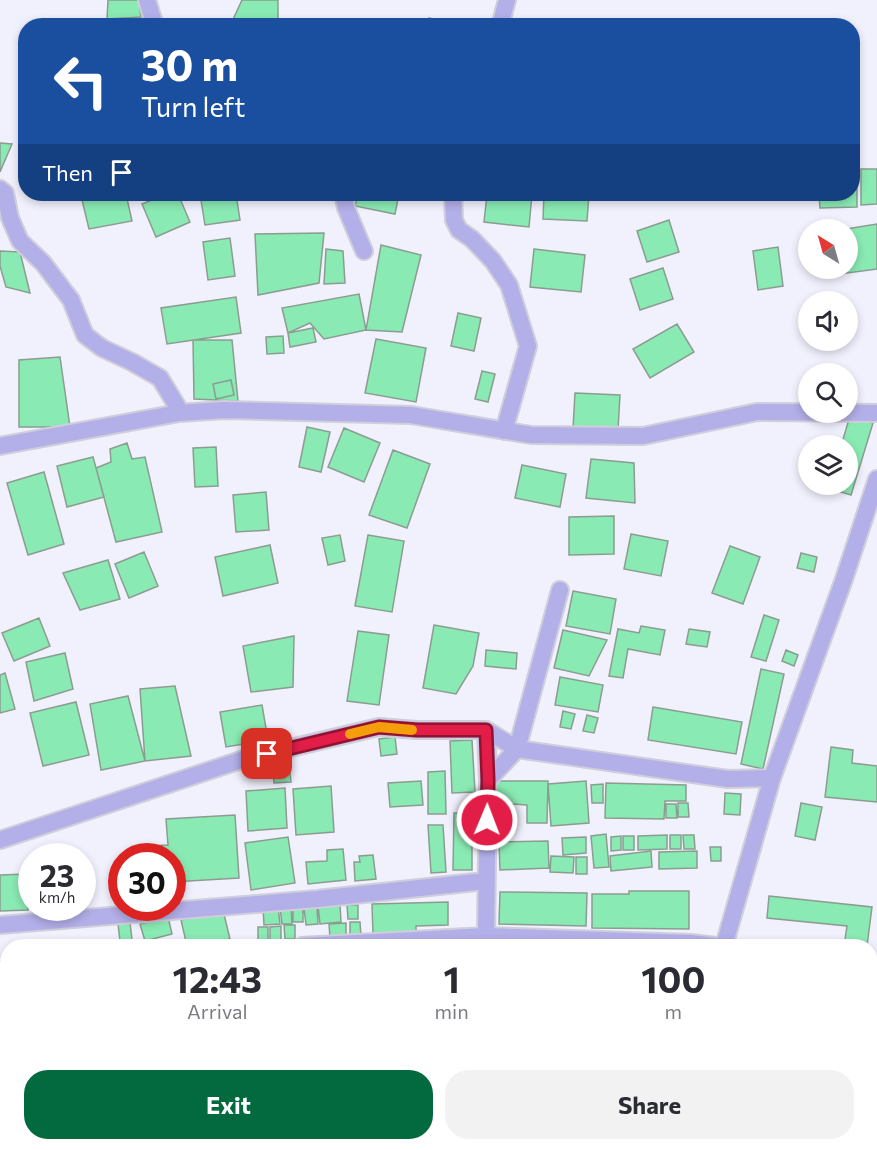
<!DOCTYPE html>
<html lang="en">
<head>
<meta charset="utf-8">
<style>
	body { margin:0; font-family:Commissioner,sans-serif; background:#f2f2f3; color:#2b2b33; height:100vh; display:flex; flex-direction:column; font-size:22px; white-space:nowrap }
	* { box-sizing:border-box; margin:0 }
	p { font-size:20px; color:#7c7c81 }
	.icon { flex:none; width:33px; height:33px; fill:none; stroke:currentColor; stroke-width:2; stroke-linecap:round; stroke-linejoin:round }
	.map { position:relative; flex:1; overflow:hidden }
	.sheet { position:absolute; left:0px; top:939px; width:878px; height:212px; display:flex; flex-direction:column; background:#fff; border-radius:24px 24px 0 0; box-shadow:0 3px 9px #0003 }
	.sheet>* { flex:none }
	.top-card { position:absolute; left:18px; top:18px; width:842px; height:183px; border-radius:24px; box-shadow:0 3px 9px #0003; background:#1a4fa0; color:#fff; overflow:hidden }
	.needle { width:39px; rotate:323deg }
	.fabs { position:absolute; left:798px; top:219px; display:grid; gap:12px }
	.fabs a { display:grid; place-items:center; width:60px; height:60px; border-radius:50%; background:#fff; box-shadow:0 3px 9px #0003; font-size:30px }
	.speed { position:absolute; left:18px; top:843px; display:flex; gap:12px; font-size:30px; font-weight:700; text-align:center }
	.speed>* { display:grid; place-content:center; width:78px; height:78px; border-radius:50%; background:#fff; box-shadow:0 3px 9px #0003; line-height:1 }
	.speed small { font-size:15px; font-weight:400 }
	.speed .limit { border:9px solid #d22; background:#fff; color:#111 }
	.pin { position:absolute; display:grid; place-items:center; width:51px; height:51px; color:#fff; margin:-26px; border-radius:12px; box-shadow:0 3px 9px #0006 }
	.me { position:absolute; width:66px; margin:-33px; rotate:1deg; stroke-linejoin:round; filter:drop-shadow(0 0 4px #0008) }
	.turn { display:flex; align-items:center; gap:21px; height:126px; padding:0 24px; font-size:27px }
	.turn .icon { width:78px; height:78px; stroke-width:2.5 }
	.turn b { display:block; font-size:42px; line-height:51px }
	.then { display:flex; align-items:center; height:57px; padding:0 24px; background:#0003; gap:12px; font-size:22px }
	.eta { display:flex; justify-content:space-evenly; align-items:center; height:102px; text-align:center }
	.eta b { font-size:36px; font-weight:700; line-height:42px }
	.button { display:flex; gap:12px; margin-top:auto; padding:12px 24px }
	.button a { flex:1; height:69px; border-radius:24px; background:#03693f; color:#fff; font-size:24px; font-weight:700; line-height:69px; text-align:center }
	.button a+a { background:#f2f2f3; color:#2b2b33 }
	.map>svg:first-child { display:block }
	.building { fill:#8aeab3; stroke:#8b9d91; stroke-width:1.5 }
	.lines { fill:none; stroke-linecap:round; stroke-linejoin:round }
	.street-casing { stroke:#cfceda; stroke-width:20 }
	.street { stroke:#b3afe8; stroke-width:16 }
	.route-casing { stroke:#92132f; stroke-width:15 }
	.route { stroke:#e11d48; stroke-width:10 }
	.slow { stroke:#f59e0b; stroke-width:10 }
</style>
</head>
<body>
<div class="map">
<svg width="877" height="1150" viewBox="0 0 877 1150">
	<rect width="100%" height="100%" fill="#f1f0fd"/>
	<path class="building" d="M108 0H139L141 17 107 19Z
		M242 0H278V26H230Z
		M429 18 443 21 442 26H427Z
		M0 143 12 144 0 172Z
		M861 169H877V204L861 205Z
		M852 170H857V207L820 208 819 194H852Z
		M116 194H126L132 221 89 229 82 200Z
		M167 194H178L190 222 156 237 142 204Z
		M200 194H236L240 220 205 225Z
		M358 194H399L395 214 355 206Z
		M487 194H532L529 227 484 222Z
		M544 194H589L587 221 543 219Z
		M669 220 679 252 647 262 637 231Z
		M877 224V269L840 274 839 268H848V230H840Z
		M324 233 319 283 258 295 255 234Z
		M230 238 235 276 208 280 203 242Z
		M381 245 421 255 402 332 366 330Z
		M778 247 783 286 758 290 753 251Z
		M326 249 343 251 345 283 324 284Z
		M534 249 585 255 581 292 530 287Z
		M0 251 20 252 30 293 6 287 0 266Z
		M663 268 673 299 640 310 630 279Z
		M359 294 366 330 324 339 310 323 288 333 282 308Z
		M236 297 241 333 167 344 161 308Z
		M458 313 481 318 474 351 451 346Z
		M677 324 694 352 650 378 633 349Z
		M313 328 316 342 290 347 288 333Z
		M283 336 284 353 267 354 266 337Z
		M376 339 426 348 416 402 365 393Z
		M193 340H232L238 401 194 399Z
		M60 357 70 427H19V360Z
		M482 371 495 374 488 402 475 399Z
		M231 380 234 395 216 399 213 384Z
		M575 393 620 395 618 430 573 428Z
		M850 416 873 423 851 495 828 488 829 484H848V446H841Z
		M307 427 330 432 321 472 299 467Z
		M344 428 380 443 364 482 328 467Z
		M127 443 132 459 145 457 162 532 116 542 96 468 111 462 110 449Z
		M216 447 218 486 195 487 193 448Z
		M393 450 430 464 407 528 369 515Z
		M93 457 104 497 67 507 57 466Z
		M591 459 634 463 635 503 586 498Z
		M522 465 566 474 560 507 515 498Z
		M44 472 64 544 28 555 7 483Z
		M266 492 269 530 236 532 233 495Z
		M614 516V554L569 555V517Z
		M631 534 668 541 661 576 624 569Z
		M340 535 345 561 328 565 322 538Z
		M368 535 404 541 392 612 355 606Z
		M270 545 278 583 223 596 215 557Z
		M730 546 760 557 743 604 712 593Z
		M144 552 158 586 129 598 115 564Z
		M801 553 817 557 814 572 797 568Z
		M108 560 120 599 80 610 63 573Z
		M573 591 616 599 610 634 566 626Z
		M764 615 779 620 766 661 751 657Z
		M39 618 50 646 14 661 2 633Z
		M434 625 479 633 473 666 456 694 423 688Z
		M641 626 665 630 660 655 628 649 623 678 609 676 618 629 639 633Z
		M689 629 710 632 707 647 686 644Z
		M563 630 607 640 589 676 554 668Z
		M358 631 389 635 379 705 347 701Z
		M294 636 293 687 251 692 243 646Z
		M486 650 517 653 516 669 485 666Z
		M786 650 798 655 794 666 782 661Z
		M65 653 73 689 34 701 26 662Z
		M761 669 784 674 763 769 741 764Z
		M5 673 15 709 0 713V675Z
		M560 677 603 685 598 712 555 705Z
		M175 686 191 756 145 761 140 689Z
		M128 696 145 761 101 770 90 704Z
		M76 702 89 755 43 766 30 713Z
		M262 705 268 740 226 747 220 712Z
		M653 707 742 722 736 754 648 740Z
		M563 711 575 714 571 729 560 727Z
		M587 715 598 718 594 733 583 731Z
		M395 737 397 754 381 756 379 739Z
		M472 740 475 792 452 793 450 741Z
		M831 747 853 750 852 763 877 766V802L825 797Z
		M289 765 291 782 274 783 273 767Z
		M445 771 446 814H428V772Z
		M421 781 423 805 390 807 388 783Z
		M497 781H548L547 823H527V805L512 804V824H496Z
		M586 781 589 823 551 826 548 784Z
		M606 783 686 785V801H665L664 819 605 818Z
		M603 784V803H592L591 785Z
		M331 786 334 832 296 835 293 789Z
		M285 788 287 828 248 831 246 791Z
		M725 793 741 794 740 815 724 814Z
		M678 803H688L689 817H678Z
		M801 803 822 807 815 840 795 836Z
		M666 804H676L677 818H666Z
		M454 813H472V870H453Z
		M235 815 239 878 172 882V856H147V846L168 845 166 819Z
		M428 825H443L446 872 431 873Z
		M606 834 609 867 594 868 591 836Z
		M667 835V849L638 850V836Z
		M670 835H681V849H670Z
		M683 835H694L695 849H684Z
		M621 836V850L611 851V837Z
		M623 836H634V850H623Z
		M288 837 295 883 251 890 245 843Z
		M586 837V853L563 855 562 838Z
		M548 841 549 868 500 870 499 842Z
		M710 847H721V861H711Z
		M343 849 346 880 308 884 306 862 327 861V850Z
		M651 851 652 867 611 871 610 856Z
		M697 851V868L659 869V852Z
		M373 855 376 879 355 881 354 862H360L359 856Z
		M551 856 574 857 573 873 550 872Z
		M576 857H587V874H576Z
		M27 874 28 910 0 911V875Z
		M629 891H689V929L592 928V894H629Z
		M500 892 587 893 586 926 499 924Z
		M769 896 872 907 867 946H844L847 926 767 918Z
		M448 902V925L416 926V933L373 934 372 904Z
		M340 904 341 922 320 924 318 906Z
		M347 905H358V919H348Z
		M278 906 280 924 264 925 263 908Z
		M291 906 292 924H282L280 907Z
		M317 907 318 924 306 925 304 908Z
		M293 908H303V922H293Z
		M223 910 230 939 198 946H187L181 920Z
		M168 917 172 934 145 941 140 924Z
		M130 922 132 940 120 941 118 924Z
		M350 922H360L361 936H350Z
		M346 923V937L330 938 329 924Z
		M284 925H295V939H285Z
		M281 926V940L270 941V927Z
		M258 927H268V941H258Z
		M8 1001V1042H0V1002Z
		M68 1143H88L91 1150H71Z
		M164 1143H181L183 1150H141Z
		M611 1143H651V1150H610Z
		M752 1143H771L770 1150H751Z"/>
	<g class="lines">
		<defs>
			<path id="street" d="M147 0 155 26
				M500 26 507 0
				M0 189 5 193 10 218 20 241 43 263 71 300 85 335 102 348 132 362 160 378 177 406 179 413
				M343 194 346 208 364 251
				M453 194 454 220 459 230 472 239 493 261 509 285 528 346 504 431
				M0 446 179 413 224 410 411 415 531 435 643 436 757 412 877 413
				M488 780 517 749 560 590
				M0 840 244 759 379 727 417 730H486L517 749 728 779 772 778
				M0 925 317 899 485 881
				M486 936 488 780 486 730
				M302 946 486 936 691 943 715 946
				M724 946 772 778 844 579 877 479
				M0 970 8 969
				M870 1090 877 1091
				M676 1150 677 1143"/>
		</defs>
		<use href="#street" class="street-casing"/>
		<use href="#street" class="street"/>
	</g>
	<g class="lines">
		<defs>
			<path id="route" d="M267 754 379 727 417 730H486L488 780 487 820"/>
		</defs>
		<use href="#route" class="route-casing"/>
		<use href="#route" class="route"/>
		<path class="slow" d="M350 734 379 727 412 730"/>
	</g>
</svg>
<div class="fabs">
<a><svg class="needle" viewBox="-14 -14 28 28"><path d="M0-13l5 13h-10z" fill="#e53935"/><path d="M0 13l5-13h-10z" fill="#7c7c81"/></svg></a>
<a><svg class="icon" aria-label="sound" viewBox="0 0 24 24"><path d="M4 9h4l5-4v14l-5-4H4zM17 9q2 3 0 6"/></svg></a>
<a><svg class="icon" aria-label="search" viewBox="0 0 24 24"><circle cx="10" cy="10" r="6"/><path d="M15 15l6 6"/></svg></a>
<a><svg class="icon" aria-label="layers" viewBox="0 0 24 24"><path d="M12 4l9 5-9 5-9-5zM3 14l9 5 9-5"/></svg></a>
</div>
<div class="speed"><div>23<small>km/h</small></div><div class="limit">30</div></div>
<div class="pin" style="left:267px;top:754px;background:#d93025"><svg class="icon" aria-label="arrive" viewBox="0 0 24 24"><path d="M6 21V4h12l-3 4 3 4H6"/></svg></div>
<svg class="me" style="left:487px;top:820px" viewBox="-20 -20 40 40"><circle r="17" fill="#e11d48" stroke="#fff" stroke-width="3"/><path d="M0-11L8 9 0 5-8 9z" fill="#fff"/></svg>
<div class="top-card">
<div class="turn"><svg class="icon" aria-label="left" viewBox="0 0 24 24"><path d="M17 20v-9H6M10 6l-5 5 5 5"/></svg><div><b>30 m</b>Turn left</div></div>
<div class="then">Then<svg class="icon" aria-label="arrive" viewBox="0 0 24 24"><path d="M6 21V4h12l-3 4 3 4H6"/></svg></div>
</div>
<section class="sheet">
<div class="eta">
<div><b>12:43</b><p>Arrival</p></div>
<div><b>1</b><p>min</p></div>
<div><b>100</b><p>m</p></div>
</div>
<div class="button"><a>Exit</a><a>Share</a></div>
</section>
</div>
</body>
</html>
